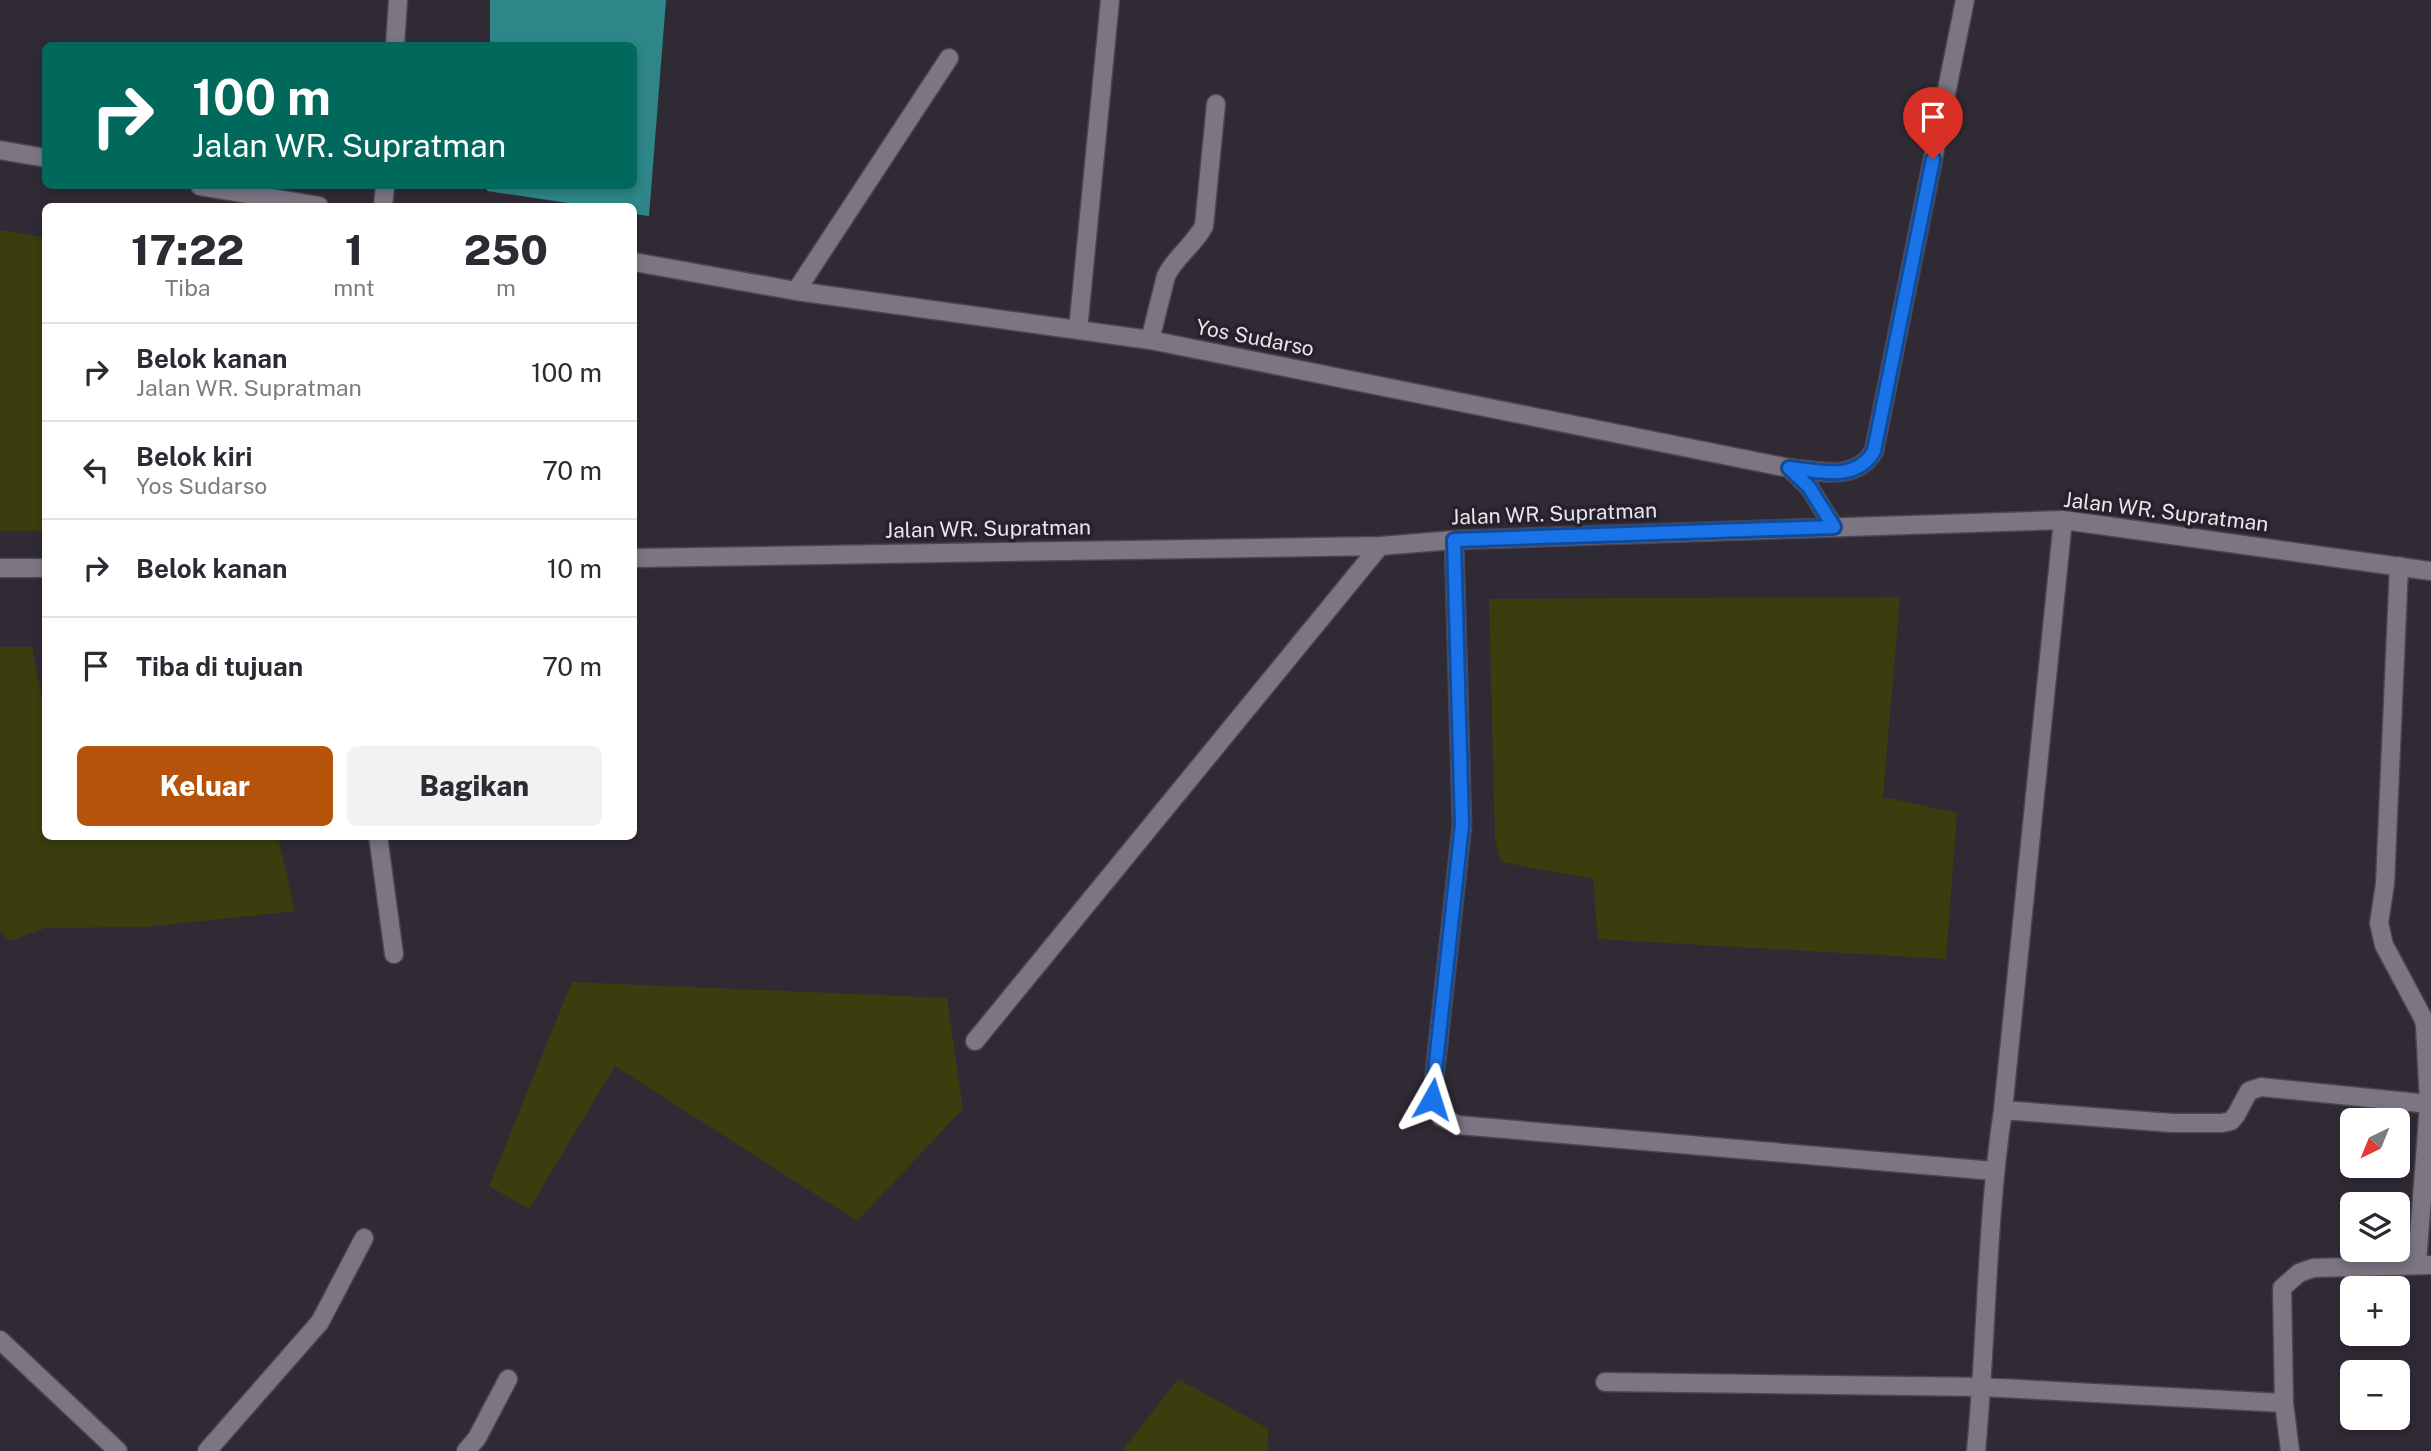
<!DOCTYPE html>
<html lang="id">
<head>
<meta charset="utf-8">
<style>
	body { margin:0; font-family:"Public Sans",sans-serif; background:#f2f2f3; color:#2b2b33; height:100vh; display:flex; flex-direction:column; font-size:26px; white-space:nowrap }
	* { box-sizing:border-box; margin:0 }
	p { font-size:23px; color:#7c7c81 }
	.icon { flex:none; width:38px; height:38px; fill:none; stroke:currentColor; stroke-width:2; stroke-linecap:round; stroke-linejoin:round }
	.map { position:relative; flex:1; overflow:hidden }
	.sheet { position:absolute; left:42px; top:203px; width:595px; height:637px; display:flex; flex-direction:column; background:#fff; border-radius:10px; box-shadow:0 4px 10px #0003 }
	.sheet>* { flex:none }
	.guide { position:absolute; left:42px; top:42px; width:595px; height:147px; border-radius:10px; box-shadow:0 4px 10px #0003; background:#00695c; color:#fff; overflow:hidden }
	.needle { width:46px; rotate:223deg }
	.controls { position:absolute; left:2340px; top:1108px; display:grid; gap:14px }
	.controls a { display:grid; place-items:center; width:70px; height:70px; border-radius:10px; background:#fff; box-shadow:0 4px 10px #0003; font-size:35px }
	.pin { position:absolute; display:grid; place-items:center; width:60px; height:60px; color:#fff; margin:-72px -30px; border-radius:50% 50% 50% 0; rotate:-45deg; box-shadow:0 0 7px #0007 }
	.pin .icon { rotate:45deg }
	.me { position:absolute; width:77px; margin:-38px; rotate:6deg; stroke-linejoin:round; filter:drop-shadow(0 0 5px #0008) }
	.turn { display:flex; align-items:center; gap:24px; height:147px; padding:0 35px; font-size:32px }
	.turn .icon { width:91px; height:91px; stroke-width:2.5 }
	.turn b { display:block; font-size:49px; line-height:60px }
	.eta { display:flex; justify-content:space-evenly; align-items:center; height:119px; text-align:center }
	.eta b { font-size:42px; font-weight:800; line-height:49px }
	.action { display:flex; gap:14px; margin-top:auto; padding:14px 35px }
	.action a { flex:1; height:80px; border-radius:10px; background:#b45309; color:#fff; font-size:28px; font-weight:800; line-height:80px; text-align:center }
	.action a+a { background:#f2f2f3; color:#2b2b33 }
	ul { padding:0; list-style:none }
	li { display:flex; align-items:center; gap:21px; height:98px; padding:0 35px; border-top:2px solid #e1e1e2 }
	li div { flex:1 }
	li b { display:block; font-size:26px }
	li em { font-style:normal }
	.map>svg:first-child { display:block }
	.green { fill:#3a3e0e }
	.water { fill:#2e8688 }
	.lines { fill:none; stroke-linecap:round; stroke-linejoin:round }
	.minor-casing { stroke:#4a454e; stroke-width:21 }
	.minor { stroke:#7c7582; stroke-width:18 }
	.route-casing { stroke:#114b97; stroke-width:18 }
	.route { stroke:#1a73e8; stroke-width:12 }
	.labels { text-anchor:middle; stroke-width:7; stroke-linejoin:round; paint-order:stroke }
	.street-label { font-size:21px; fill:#e9e5ec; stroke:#26212b }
</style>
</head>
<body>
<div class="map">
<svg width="2431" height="1451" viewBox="0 0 2431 1451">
	<rect width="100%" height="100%" fill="#302a35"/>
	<path class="green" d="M0 230 45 238V531H0Z
		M1900 597 1883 797 1957 813 1946 959 1598 939 1593 879 1501 862 1495 839 1489 599Z
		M0 647H32L45 713 46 836 278 837 295 911 146 927 45 928 10 941 0 931Z
		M572 982 947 998 963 1109 857 1221 615 1066 529 1209 489 1186Z
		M1178 1379 1269 1429 1267 1451H1122Z"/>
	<path class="water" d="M490 0H666L649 216 634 214V206H588L487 191V186H634V46L490 45Z"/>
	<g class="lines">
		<defs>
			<path id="minor" d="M395 46 398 0
				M0 150 46 158
				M200 186 319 206
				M383 206 385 186
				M634 262 796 291 1150 340 1789 468 1809 487 1834 527
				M796 291 949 58
				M1078 330 1110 0
				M1150 340 1166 276C1175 257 1194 245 1204 226L1216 104
				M1789 468C1819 471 1856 482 1874 451L1965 0
				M1454 540 1462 825 1432 1099 1441 1117 1458 1125 1994 1171
				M634 558 1380 546 1454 540 2063 520 2431 571
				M2399 566 2385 884 2379 923 2384 945 2423 1018 2425 1025 2429 1104 2417 1264
				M0 568H46
				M378 836 394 954
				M975 1041 1380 546
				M2003 1110 2172 1123H2222L2231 1121 2236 1115 2249 1091 2261 1087 2429 1104
				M0 1340 118 1451
				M1605 1382 1982 1387 2284 1403
				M207 1451 320 1322 364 1238
				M466 1451 477 1438 508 1379
				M1976 1451C1987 1337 1986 1223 2003 1110L2063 520
				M2290 1451 2284 1403 2282 1288 2299 1273 2313 1268 2431 1265"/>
		</defs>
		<use href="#minor" class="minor-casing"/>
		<use href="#minor" class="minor"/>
	</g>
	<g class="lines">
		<defs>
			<path id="route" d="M1432 1099 1462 825 1454 540 1834 527 1809 487 1789 468C1820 471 1856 482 1874 451L1933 159"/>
		</defs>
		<use href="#route" class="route-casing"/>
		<use href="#route" class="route"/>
	</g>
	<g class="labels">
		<g class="street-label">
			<text transform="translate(1255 338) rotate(11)" y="7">Yos Sudarso</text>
			<text transform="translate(2166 512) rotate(7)" y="7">Jalan WR. Supratman</text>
			<text transform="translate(1554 514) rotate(-2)" y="7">Jalan WR. Supratman</text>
			<text transform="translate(988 529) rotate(-1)" y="7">Jalan WR. Supratman</text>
		</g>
	</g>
</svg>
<div class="controls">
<a><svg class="needle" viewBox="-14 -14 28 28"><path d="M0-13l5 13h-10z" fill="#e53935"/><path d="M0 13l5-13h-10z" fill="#7c7c81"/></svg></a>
<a><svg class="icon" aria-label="layers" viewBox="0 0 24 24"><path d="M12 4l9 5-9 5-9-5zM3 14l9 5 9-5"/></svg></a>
<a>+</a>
<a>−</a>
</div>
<div class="pin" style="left:1933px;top:159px;background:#d93025"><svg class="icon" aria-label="arrive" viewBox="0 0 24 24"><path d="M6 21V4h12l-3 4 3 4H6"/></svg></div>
<svg class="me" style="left:1432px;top:1099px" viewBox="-20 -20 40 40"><path d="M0-17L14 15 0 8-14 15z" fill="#1a73e8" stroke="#fff" stroke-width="4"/></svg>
<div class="guide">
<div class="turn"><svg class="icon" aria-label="right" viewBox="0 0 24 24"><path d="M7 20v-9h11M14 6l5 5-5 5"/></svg><div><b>100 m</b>Jalan WR. Supratman</div></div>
</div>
<section class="sheet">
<div class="eta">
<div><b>17:22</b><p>Tiba</p></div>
<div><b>1</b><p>mnt</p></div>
<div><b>250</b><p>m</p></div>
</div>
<ul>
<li><svg class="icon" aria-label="right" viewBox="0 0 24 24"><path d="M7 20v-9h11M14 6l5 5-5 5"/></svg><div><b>Belok kanan</b><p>Jalan WR. Supratman</p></div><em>100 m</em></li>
<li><svg class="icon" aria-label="left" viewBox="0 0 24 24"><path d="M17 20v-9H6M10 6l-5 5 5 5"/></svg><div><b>Belok kiri</b><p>Yos Sudarso</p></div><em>70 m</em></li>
<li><svg class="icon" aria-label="right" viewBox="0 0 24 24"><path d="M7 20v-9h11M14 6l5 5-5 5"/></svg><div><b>Belok kanan</b></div><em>10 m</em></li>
<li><svg class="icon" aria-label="arrive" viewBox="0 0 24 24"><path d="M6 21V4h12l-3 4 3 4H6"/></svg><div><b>Tiba di tujuan</b></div><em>70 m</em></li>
</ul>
<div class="action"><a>Keluar</a><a>Bagikan</a></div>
</section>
</div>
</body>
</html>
